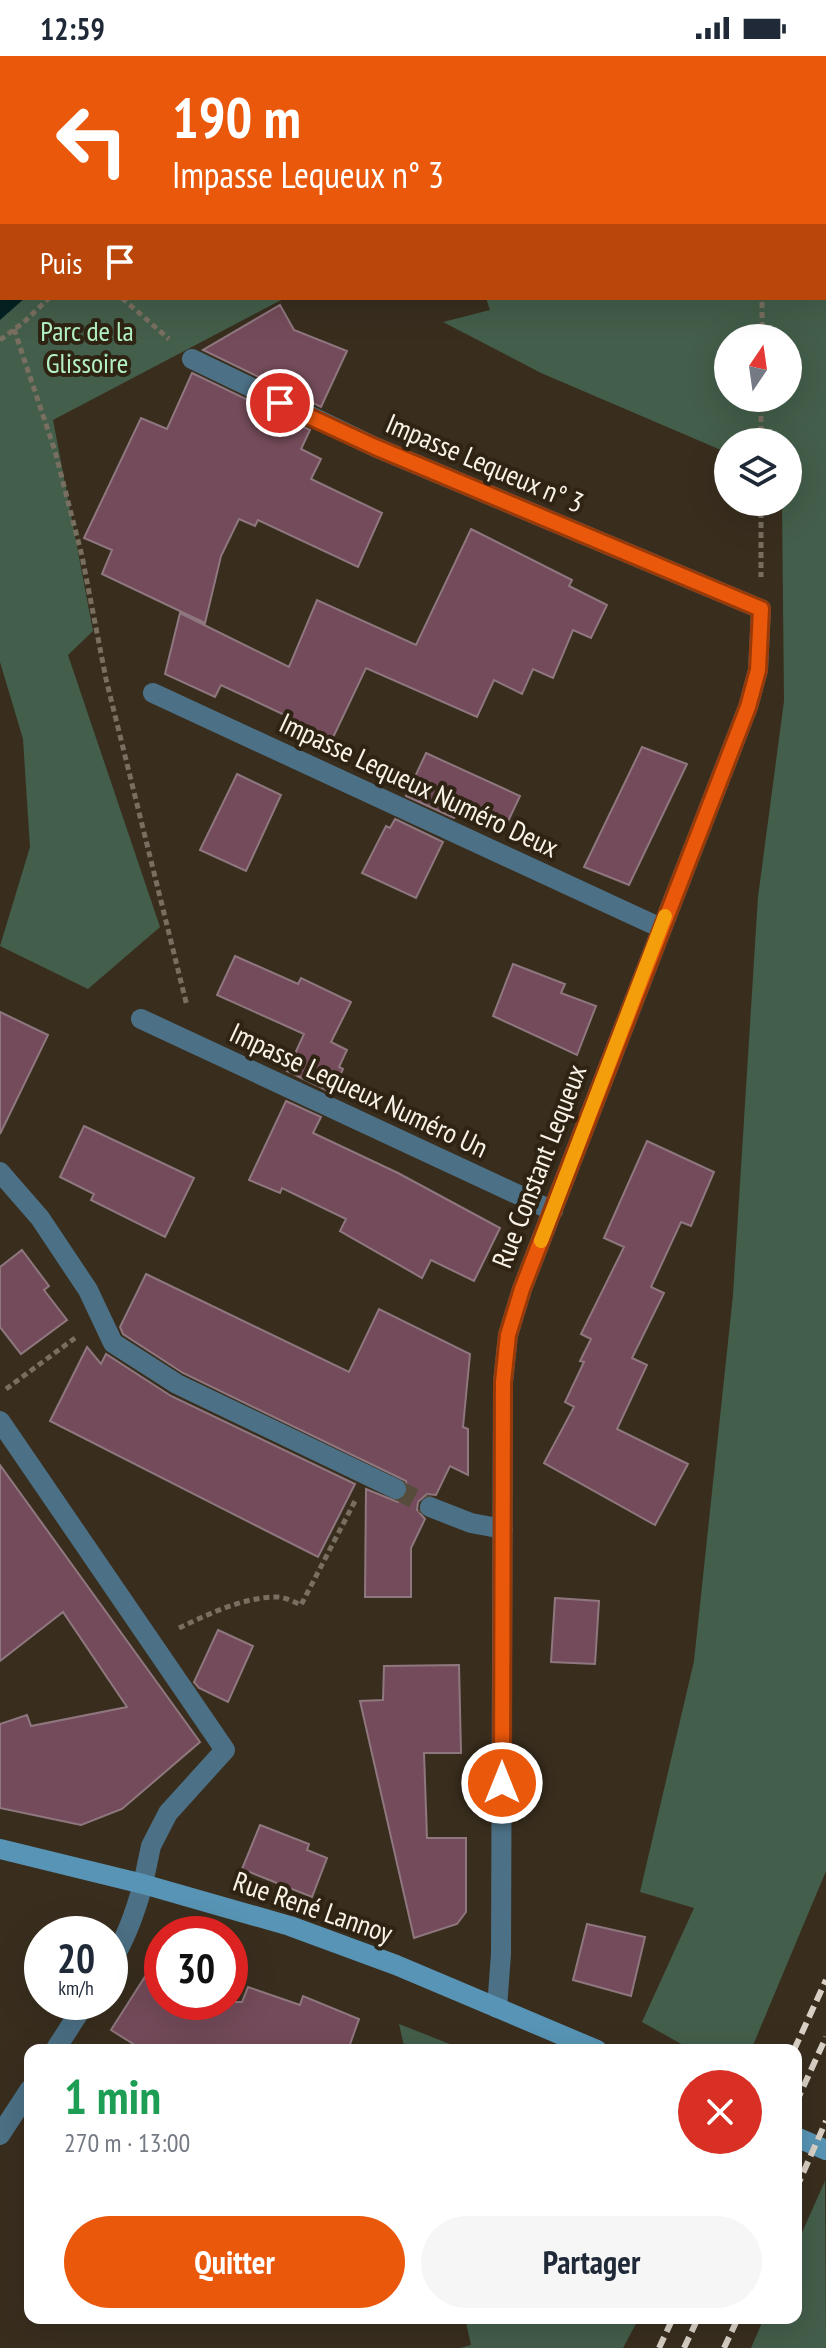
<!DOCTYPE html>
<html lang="fr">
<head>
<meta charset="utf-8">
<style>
	body { margin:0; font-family:"PT Sans Narrow",sans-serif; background:#f6f6f7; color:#1f2937; height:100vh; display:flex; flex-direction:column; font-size:30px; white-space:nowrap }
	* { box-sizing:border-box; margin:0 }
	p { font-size:26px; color:#747a83 }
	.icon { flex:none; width:44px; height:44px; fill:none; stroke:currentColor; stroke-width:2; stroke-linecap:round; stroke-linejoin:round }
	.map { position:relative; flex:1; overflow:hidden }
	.panel { position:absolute; left:24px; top:1988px; width:778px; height:280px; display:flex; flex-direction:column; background:#fff; border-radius:16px; box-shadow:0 8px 32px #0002 }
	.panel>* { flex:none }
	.hud { position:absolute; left:0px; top:0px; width:826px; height:244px; box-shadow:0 8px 32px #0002; background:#ea580c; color:#fff; overflow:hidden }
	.needle { width:52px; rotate:13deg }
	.tools { position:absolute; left:714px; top:268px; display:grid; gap:16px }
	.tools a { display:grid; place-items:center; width:88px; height:88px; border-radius:50%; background:#fff; box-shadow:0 8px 32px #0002; font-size:40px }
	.speed { position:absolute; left:24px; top:1860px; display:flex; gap:16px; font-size:40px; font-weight:700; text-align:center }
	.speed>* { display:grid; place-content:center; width:104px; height:104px; border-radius:50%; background:#fff; box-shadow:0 8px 32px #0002; line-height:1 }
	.speed small { font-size:20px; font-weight:400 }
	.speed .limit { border:12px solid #d22; background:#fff; color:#111 }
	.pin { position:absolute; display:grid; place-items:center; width:68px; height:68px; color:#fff; margin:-34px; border:4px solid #fff; border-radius:50%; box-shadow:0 2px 8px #0007 }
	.me { position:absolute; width:88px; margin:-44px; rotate:0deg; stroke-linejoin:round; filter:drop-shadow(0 0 6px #0008) }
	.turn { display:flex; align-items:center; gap:28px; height:168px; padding:0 40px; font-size:36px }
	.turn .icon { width:104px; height:104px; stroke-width:2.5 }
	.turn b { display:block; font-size:56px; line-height:68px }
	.then { display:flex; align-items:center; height:76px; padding:0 40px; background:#0003; gap:16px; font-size:30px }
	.round { display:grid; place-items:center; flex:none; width:84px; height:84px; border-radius:42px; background:#f6f6f7 }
	.head { display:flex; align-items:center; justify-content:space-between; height:136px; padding:0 40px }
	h1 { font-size:48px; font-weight:600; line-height:60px; color:#1e9e55 }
	.action { display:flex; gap:16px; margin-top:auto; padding:16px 40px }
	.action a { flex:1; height:92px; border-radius:48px; background:#ea580c; color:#fff; font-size:32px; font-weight:600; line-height:92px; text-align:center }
	.action a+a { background:#f6f6f7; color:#1f2937 }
	.status { display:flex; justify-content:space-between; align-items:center; height:56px; padding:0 40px; background:#fff; direction:ltr }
	.status svg { height:22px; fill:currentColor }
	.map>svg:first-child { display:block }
	.green { fill:#435e4a; fill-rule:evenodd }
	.water { fill:#042122 }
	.building { fill:#744b5a; stroke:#8f777f; stroke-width:2 }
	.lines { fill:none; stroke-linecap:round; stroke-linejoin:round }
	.street-tunnel { stroke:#564c3c; stroke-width:20; stroke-dasharray:20 10; stroke-linecap:butt }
	.path { stroke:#786f60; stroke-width:5; stroke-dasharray:6 4; stroke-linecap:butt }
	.lane { stroke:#4c7085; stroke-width:20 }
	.street { stroke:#4c7085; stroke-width:20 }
	.secondary { stroke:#5894b5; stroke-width:20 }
	.rail { stroke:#d8d0c4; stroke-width:6; stroke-dasharray:12 6; stroke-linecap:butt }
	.route-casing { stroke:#983908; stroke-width:20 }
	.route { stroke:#ea580c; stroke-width:14 }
	.slow { stroke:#f59e0b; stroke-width:14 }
	.labels { text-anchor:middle; stroke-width:8; stroke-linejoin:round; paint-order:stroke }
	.park-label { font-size:28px; fill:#b3f0c2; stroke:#2f2414 }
	.street-label { font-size:28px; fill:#faf3e8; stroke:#2f2414 }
</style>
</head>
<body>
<div class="status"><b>12:59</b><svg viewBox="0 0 49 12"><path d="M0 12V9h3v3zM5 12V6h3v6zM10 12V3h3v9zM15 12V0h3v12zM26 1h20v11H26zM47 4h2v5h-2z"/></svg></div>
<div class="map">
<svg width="826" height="2292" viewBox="0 0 826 2292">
	<rect width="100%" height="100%" fill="#392e1e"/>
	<path class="green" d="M0 0H826V1815L751 1994H692L642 1966 694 1852 640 1836 694 1605 733 1239 758 841 784 645 782 446H788V386H728V397L541 317 443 266 490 254 486 242H824V2H2V242H285L53 364 93 575 68 599 160 871 88 933 0 890 30 791 23 683 0 606ZM728 282H788V342H728Z
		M399 1968 465 1994H405Z
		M825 2125 826 2292H751L764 2262H796V2190Z
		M465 2262H639L623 2292H460L471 2289Z"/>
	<path class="water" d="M0 0H144L2 2V242H25L0 264Z"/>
	<path class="building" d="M280 249 294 274 347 295 321 351 203 294Z
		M192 317 310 374 301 393 321 403 311 423 382 457 358 511 258 464 255 470 239 463 221 500 205 567 102 518 112 494 84 482 141 362 167 373Z
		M471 473 572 524 569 530 607 549 591 582 573 574 553 622 533 613 522 638 494 624 477 661 366 612 329 690 285 669 289 661 221 629 215 641 165 618 180 557 289 611 317 544 416 589Z
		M642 691 687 708 629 829 584 811Z
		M426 697 520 740 503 776 458 755 454 762 406 740Z
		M237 718 281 739 246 815 200 794Z
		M395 763 443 786 416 842 362 817 386 770 390 772Z
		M235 900 298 928 301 922 351 946 331 986 347 994 339 1011 343 1013 332 1037 287 1015 304 978 217 939Z
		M513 908 565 928 561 937 596 950 577 999 493 960Z
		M0 956 48 979 0 1078Z
		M286 1045 321 1061 313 1077 398 1117 500 1172 474 1225 431 1204 422 1222 340 1175 346 1163 282 1132 280 1137 249 1124Z
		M84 1070 194 1122 165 1181 91 1144 94 1138 60 1121Z
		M647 1085 714 1116 691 1170 681 1166 651 1231 664 1237 632 1302 647 1309 617 1373 688 1408 655 1469 544 1407 574 1351 565 1346 584 1306 580 1305 591 1283 581 1278 624 1191 604 1182Z
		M22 1194 49 1230 44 1234 67 1264 21 1298 0 1271V1211Z
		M146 1218 349 1316 379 1253 470 1298 463 1371 468 1373V1419L450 1410 436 1439 427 1438 418 1446 417 1454 425 1463 411 1492V1541H365L366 1433 398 1446 408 1438 406 1425 183 1317 123 1278 120 1271Z
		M87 1291 101 1308 106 1298 171 1340 355 1428 318 1501 50 1365Z
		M0 1409 200 1686 122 1753 81 1769 0 1752V1668L27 1659 31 1670 127 1651 63 1556 0 1605Z
		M555 1542 599 1545 595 1608 551 1606Z
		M218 1574 253 1590 228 1646 199 1632 194 1626Z
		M459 1609 461 1697H424L427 1782H466V1856L457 1868 414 1882 360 1645 383 1644 384 1610Z
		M260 1769 309 1788 307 1794 327 1802 312 1841 242 1813Z
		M587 1868 645 1881 631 1940 573 1924Z
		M162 1894V1946H242L248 1931 300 1949 303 1940 359 1963 348 1994H217L216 1989 200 1994H143L111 1974Z"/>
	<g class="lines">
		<path class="street-tunnel" d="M396 1433 430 1451"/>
		<path class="path" d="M763 0V2
			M207 2 209 0
			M122 242 169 283
			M14 273 55 395 82 500 106 623 187 950
			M762 282V242
			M0 284 24 266 49 242
			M761 386V342
			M761 446V521
			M6 1333 75 1282
			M179 1572C209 1558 243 1541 277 1541 285 1541 294 1546 301 1549L355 1445"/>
		<path class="lane" d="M0 1365 225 1694 168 1757 151 1790 143 1828"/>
		<path class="street" d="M192 303 375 391 761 553 758 614 748 651 522 1233 508 1279 503 1326 501 1898 497 1952
			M153 637 661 872
			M141 963 553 1155
			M0 1116 40 1162 88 1234 113 1287 177 1328 396 1433
			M430 1451 471 1467 503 1473
			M110 1908C126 1883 135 1858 143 1828
			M55 1994 86 1946
			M0 2079 30 2033"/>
		<path class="secondary" d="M0 1793 143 1828 290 1870 396 1909 597 1994
			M796 2081 826 2094"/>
		<path class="rail" d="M794 1994 826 1924
			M796 2047 826 1981
			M796 2133 826 2065
			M659 2292 673 2262
			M684 2292 698 2262
			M724 2292 738 2262"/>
	</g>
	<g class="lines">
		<defs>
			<path id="route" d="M280 347 375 391 761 553 758 614 748 651 522 1233 508 1279 503 1326 502 1727"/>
		</defs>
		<use href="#route" class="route-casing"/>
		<use href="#route" class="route"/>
		<path class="slow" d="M541 1185 665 860"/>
	</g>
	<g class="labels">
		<g class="park-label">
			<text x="87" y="285">Parc de la<tspan x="87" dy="32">Glissoire</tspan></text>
		</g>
		<g class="street-label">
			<text transform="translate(485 407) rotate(23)" y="10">Impasse Lequeux n° 3</text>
			<text transform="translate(419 729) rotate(25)" y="10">Impasse Lequeux Numéro Deux</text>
			<text transform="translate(359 1034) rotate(25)" y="10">Impasse Lequeux Numéro Un</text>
			<text transform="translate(539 1110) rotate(-69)" y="10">Rue Constant Lequeux</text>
			<text transform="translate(313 1851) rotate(19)" y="10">Rue René Lannoy</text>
		</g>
	</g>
</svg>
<div class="tools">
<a><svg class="needle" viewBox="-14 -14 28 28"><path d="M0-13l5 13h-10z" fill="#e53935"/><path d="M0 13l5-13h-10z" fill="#747a83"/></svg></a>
<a><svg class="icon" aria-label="layers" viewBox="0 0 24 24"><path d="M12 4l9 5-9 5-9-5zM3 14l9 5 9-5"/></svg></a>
</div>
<div class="speed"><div>20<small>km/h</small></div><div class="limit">30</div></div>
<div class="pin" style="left:280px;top:347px;background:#d93025"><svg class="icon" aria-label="arrive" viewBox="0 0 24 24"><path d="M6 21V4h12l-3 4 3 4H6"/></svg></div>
<svg class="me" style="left:502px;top:1727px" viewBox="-20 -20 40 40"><circle r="17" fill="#ea580c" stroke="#fff" stroke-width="3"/><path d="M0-11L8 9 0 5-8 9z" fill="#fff"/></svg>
<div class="hud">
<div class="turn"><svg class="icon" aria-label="left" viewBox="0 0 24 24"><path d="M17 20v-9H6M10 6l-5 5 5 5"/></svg><div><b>190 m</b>Impasse Lequeux n° 3</div></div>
<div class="then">Puis<svg class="icon" aria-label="arrive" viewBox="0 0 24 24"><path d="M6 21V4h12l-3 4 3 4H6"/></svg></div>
</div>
<section class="panel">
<div class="head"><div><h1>1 min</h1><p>270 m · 13:00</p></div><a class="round" style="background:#d93025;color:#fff"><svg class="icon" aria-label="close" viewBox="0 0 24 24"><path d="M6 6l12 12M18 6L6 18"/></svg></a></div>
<div class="action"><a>Quitter</a><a>Partager</a></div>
</section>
</div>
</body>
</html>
